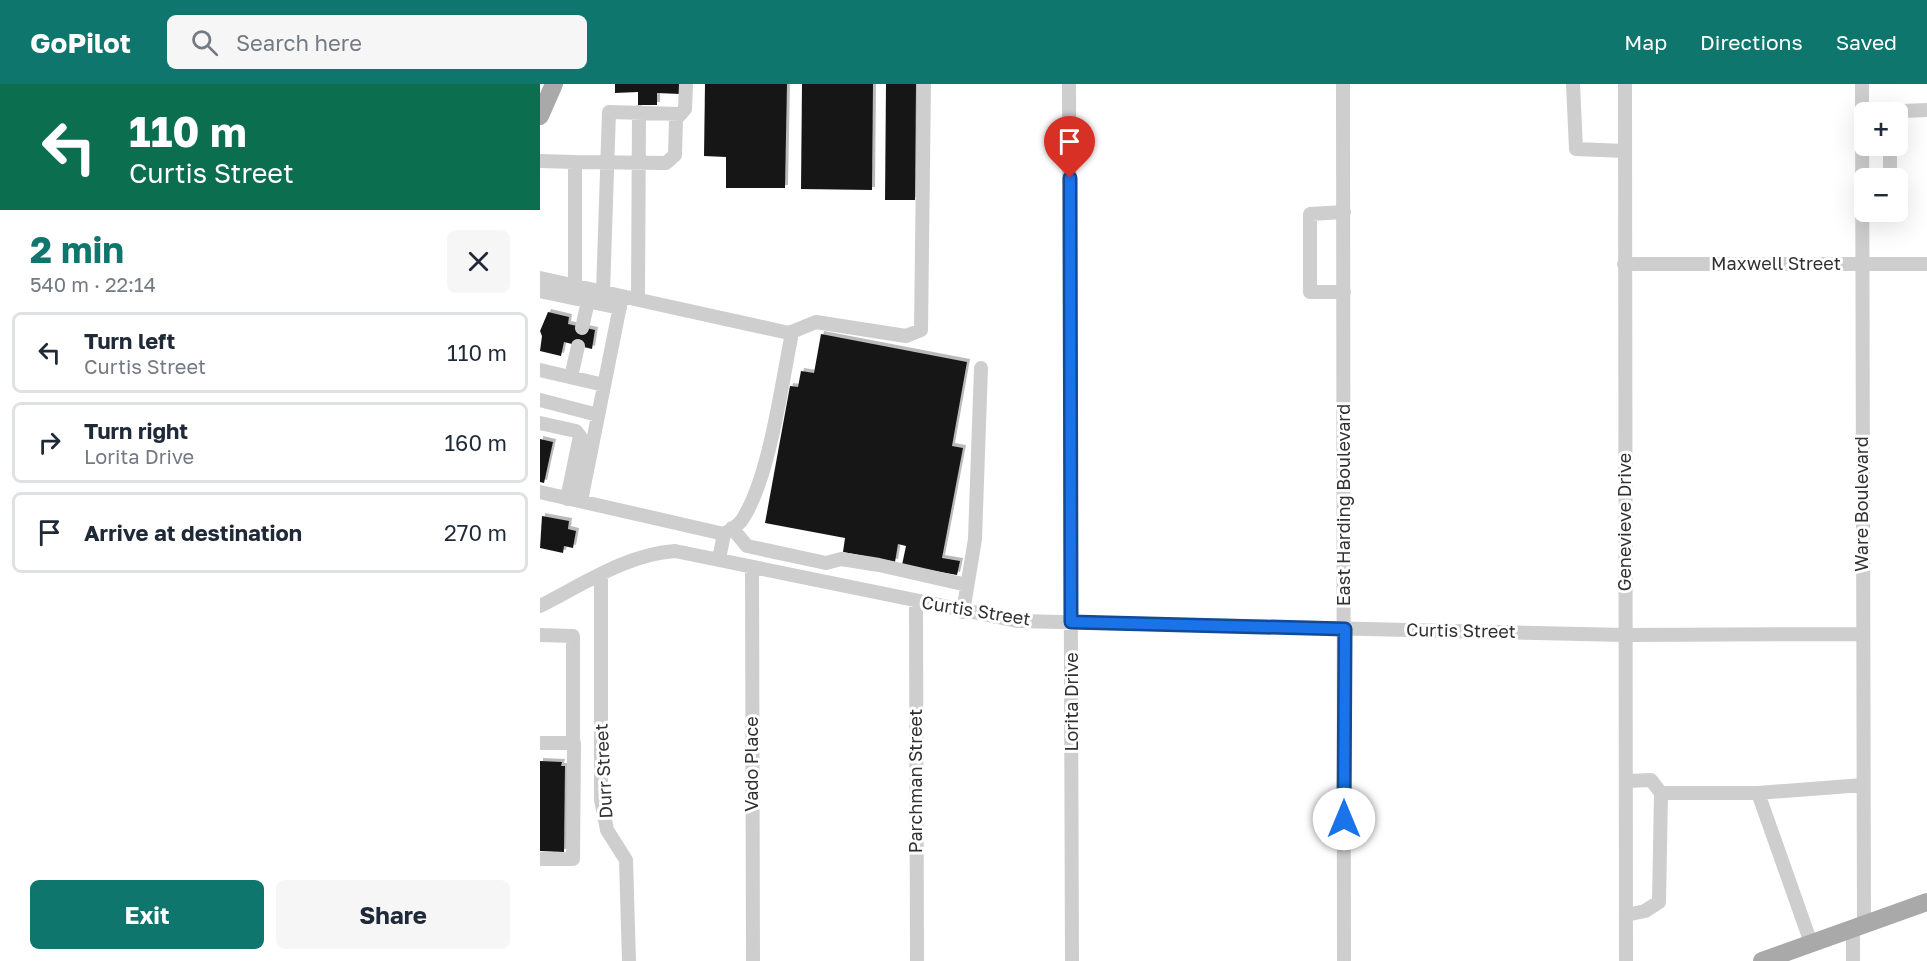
<!DOCTYPE html>
<html lang="en">
<head>
<meta charset="utf-8">
<style>
	body { margin:0; font-family:"Golos Text",sans-serif; background:#f6f6f7; color:#1f2937; height:100vh; display:flex; flex-direction:column; font-size:22px; white-space:nowrap }
	* { box-sizing:border-box; margin:0 }
	p { font-size:20px; color:#747a83 }
	.icon { flex:none; width:33px; height:33px; fill:none; stroke:currentColor; stroke-width:2; stroke-linecap:round; stroke-linejoin:round }
	.map { position:relative; flex:1; overflow:hidden }
	.panel { display:flex; flex-direction:column; background:#fff; width:540px }
	.panel>* { flex:none }
	.top-card { background:#0b6e4f; color:#fff; overflow:hidden }
	.fabs { position:absolute; left:1314px; top:18px; display:grid; gap:12px }
	.fabs a { display:grid; place-items:center; width:54px; height:54px; border-radius:9px; background:#fff; box-shadow:0 6px 24px #0002; font-size:30px }
	.pin { position:absolute; display:grid; place-items:center; width:51px; height:51px; color:#fff; margin:-62px -26px; border-radius:50% 50% 50% 0; rotate:-45deg; box-shadow:0 0 6px #0007 }
	.pin .icon { rotate:45deg }
	.me { position:absolute; width:66px; margin:-33px; rotate:0deg; stroke-linejoin:round; filter:drop-shadow(0 0 4px #0008) }
	.turn { display:flex; align-items:center; gap:21px; height:126px; padding:0 30px; font-size:27px }
	.turn .icon { width:78px; height:78px; stroke-width:2.5 }
	.turn b { display:block; font-size:42px; line-height:51px }
	.round { display:grid; place-items:center; flex:none; width:63px; height:63px; border-radius:9px; background:#f6f6f7 }
	.summary { display:flex; align-items:center; justify-content:space-between; height:102px; padding:0 30px }
	h1 { font-size:36px; font-weight:700; line-height:45px; color:#0f766e }
	.button { display:flex; gap:12px; margin-top:auto; padding:12px 30px }
	.button a { flex:1; height:69px; border-radius:9px; background:#0f766e; color:#fff; font-size:24px; font-weight:700; line-height:69px; text-align:center }
	.button a+a { background:#f6f6f7; color:#1f2937 }
	ul { padding:0; list-style:none }
	li { display:flex; align-items:center; gap:18px; height:81px; margin:0 12px 9px; padding:0 18px; border:3px solid #e0e1e3; border-radius:9px }
	li div { flex:1 }
	li b { display:block; font-size:22px }
	li em { font-style:normal }
	header { display:flex; align-items:center; gap:36px; box-sizing:border-box; height:84px; padding:0 30px; background:#0f766e; color:#fff }
	header strong { font-size:28px }
	nav { display:flex; gap:33px; margin-inline-start:auto; font-size:21px }
	.search { width:420px; height:54px; background:#f6f6f7; display:flex; align-items:center; gap:15px; box-sizing:border-box; padding:0 21px; border-radius:9px; color:#747a83; font-size:22px }
	main { display:flex; flex:1; min-height:0 }
	.map>svg:first-child { display:block }
	.building { fill:#181818; filter:url(#shadow) }
	.lines { fill:none; stroke-linecap:round; stroke-linejoin:round }
	.minor { stroke:#cecece; stroke-width:14 }
	.major { stroke:#a9a9a9; stroke-width:18 }
	.route-casing { stroke:#114b97; stroke-width:15 }
	.route { stroke:#1a73e8; stroke-width:10 }
	.labels { text-anchor:middle; stroke-width:6; stroke-linejoin:round; paint-order:stroke }
	.street-label { font-size:18px; fill:#313131; stroke:#fff }
</style>
</head>
<body>
<header>
<strong>GoPilot</strong>
<div class="search"><svg class="icon" aria-label="search" viewBox="0 0 24 24"><circle cx="10" cy="10" r="6"/><path d="M15 15l6 6"/></svg>Search here</div>
<nav><a>Map</a><a>Directions</a><a>Saved</a></nav>
</header>
<main>
<section class="panel">
<div class="top-card">
<div class="turn"><svg class="icon" aria-label="left" viewBox="0 0 24 24"><path d="M17 20v-9H6M10 6l-5 5 5 5"/></svg><div><b>110 m</b>Curtis Street</div></div>
</div>
<div class="summary"><div><h1>2 min</h1><p>540 m · 22:14</p></div><a class="round"><svg class="icon" aria-label="close" viewBox="0 0 24 24"><path d="M6 6l12 12M18 6L6 18"/></svg></a></div>
<ul>
<li><svg class="icon" aria-label="left" viewBox="0 0 24 24"><path d="M17 20v-9H6M10 6l-5 5 5 5"/></svg><div><b>Turn left</b><p>Curtis Street</p></div><em>110 m</em></li>
<li><svg class="icon" aria-label="right" viewBox="0 0 24 24"><path d="M7 20v-9h11M14 6l5 5-5 5"/></svg><div><b>Turn right</b><p>Lorita Drive</p></div><em>160 m</em></li>
<li><svg class="icon" aria-label="arrive" viewBox="0 0 24 24"><path d="M6 21V4h12l-3 4 3 4H6"/></svg><div><b>Arrive at destination</b></div><em>270 m</em></li>
</ul>
<div class="button"><a>Exit</a><a>Share</a></div>
</section>
<div class="map">
<svg width="1387" height="877" viewBox="0 0 1387 877">
	<defs>
		<filter id="shadow"><feDropShadow dx="3" dy="-3" stdDeviation="0" flood-color="#0004"/></filter>
	</defs>
	<rect width="100%" height="100%" fill="#fff"/>
	<path class="building" d="M75 0H140V10L117 9V21H98V8L75 9Z
		M165 0H247L245 104H186V73L164 72Z
		M262 0H333L332 106 261 105Z
		M346 0H376L375 116H345Z
		M8 228 29 233 28 240 55 246 52 265 24 258 21 272 0 267 2 252 0 247Z
		M281 250 427 278 412 362 423 364 402 474 420 477 417 491 362 481 366 462 358 460 355 478 303 468 305 454 225 439 250 302 258 303 261 287 274 289Z
		M0 355 13 358 4 399 0 398Z
		M2 432 29 437 28 445 36 447 33 464 24 462 23 469 0 464Z
		M0 677 22 678 21 682H25L24 768 0 767Z"/>
	<g class="lines">
		<path class="minor" d="M529 0 532 877
			M803 0 804 877
			M1033 0 1036 65 1085 67
			M1085 0 1086 877
			M1322 0 1324 840
			M1338 28 1387 26
			M0 77 35 78
			M1350 94V62
			M804 128 770 130V208H804
			M1084 180H1387
			M0 194 249 249 251 254C241 304 229 395 202 436 198 442 190 446 184 450L179 475
			M35 202V78L126 79 135 71 136 35 145 25 146 0
			M0 207 80 224
			M63 208 69 28 141 30
			M98 214 99 28
			M42 244 48 217
			M249 249 276 238 366 252 381 246 384 0
			M0 286 64 301
			M31 293 38 262
			M0 316 58 331
			M0 339 36 347 40 352 27 415
			M0 408 184 450
			M41 417 82 212
			M192 444 207 462 286 479 301 475 339 481 427 501
			M212 483 213 877
			M61 491V716L67 746 86 776 89 877
			M376 518 377 877
			M0 522C42 501 87 470 135 467L477 537 1086 551 1322 550
			M423 528 435 455 441 284
			M0 551 33 552V659
			M0 659H34L33 775H0
			M1086 697 1111 696 1121 709
			M1218 709 1271 859
			M1086 831 1105 827 1119 818 1121 709H1218L1323 701
			M1313 877V843"/>
		<path class="major" d="M0 32 14 0
			M1222 877 1387 818"/>
	</g>
	<g class="lines">
		<defs>
			<path id="route" d="M530 94 531 538 805 545 804 735"/>
		</defs>
		<use href="#route" class="route-casing"/>
		<use href="#route" class="route"/>
	</g>
	<g class="labels">
		<g class="street-label">
			<text x="1236" y="186">Maxwell Street</text>
			<text transform="translate(1322 420) rotate(-90)" y="6">Ware Boulevard</text>
			<text transform="translate(804 421) rotate(-90)" y="6">East Harding Boulevard</text>
			<text transform="translate(1085 438) rotate(-90)" y="6">Genevieve Drive</text>
			<text transform="translate(436 527) rotate(9)" y="6">Curtis Street</text>
			<text transform="translate(921 547) rotate(1)" y="6">Curtis Street</text>
			<text transform="translate(532 618) rotate(-90)" y="6">Lorita Drive</text>
			<text transform="translate(212 680) rotate(-90)" y="6">Vado Place</text>
			<text transform="translate(64 687) rotate(-93)" y="6">Durr Street</text>
			<text transform="translate(376 697) rotate(-90)" y="6">Parchman Street</text>
		</g>
	</g>
</svg>
<div class="fabs">
<a>+</a>
<a>−</a>
</div>
<div class="pin" style="left:530px;top:94px;background:#d93025"><svg class="icon" aria-label="arrive" viewBox="0 0 24 24"><path d="M6 21V4h12l-3 4 3 4H6"/></svg></div>
<svg class="me" style="left:804px;top:735px" viewBox="-20 -20 40 40"><circle r="19" fill="#fff"/><path d="M0-13L10 11 0 6-10 11z" fill="#1a73e8"/></svg>
</div>
</main>
</body>
</html>
